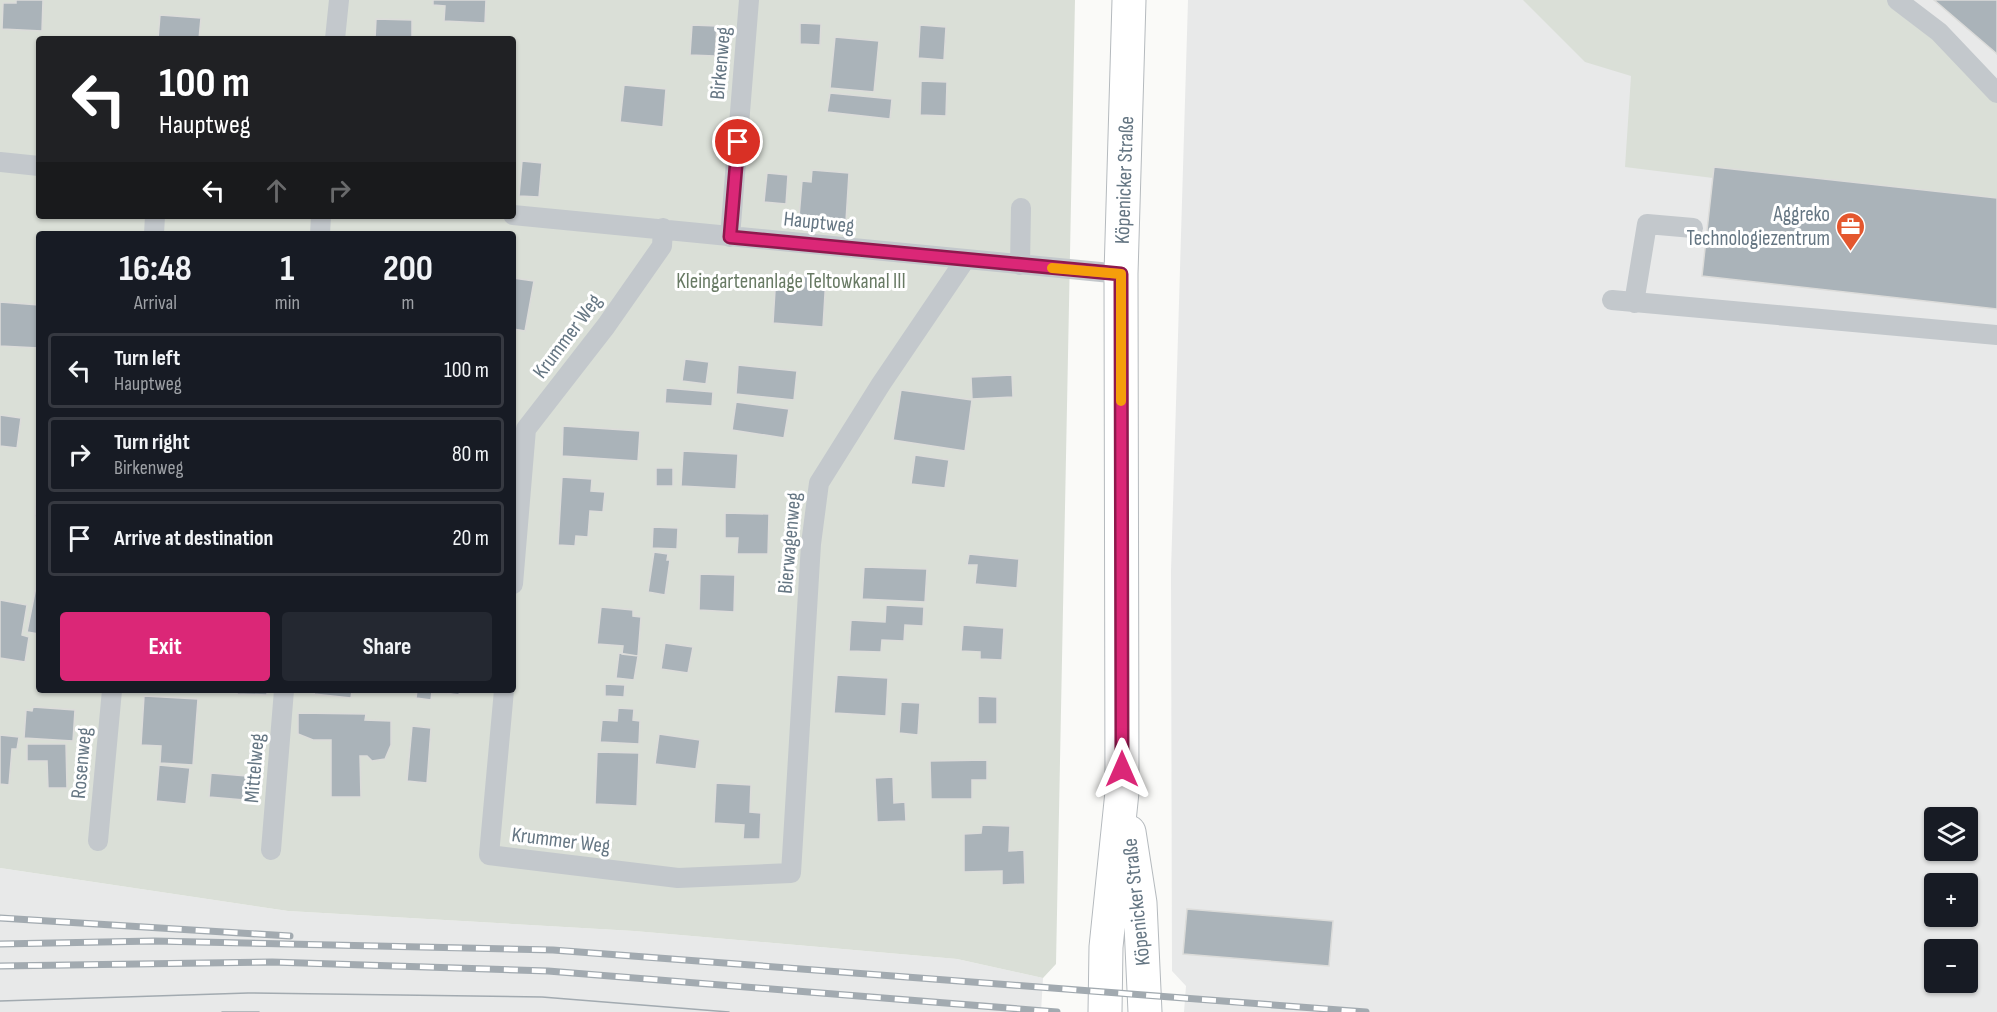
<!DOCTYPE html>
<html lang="en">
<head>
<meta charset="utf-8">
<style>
	body { margin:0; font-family:"Sofia Sans Condensed",sans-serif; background:#242831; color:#f1f3f6; height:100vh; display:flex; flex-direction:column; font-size:22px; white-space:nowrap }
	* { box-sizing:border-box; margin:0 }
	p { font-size:20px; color:#9ea1a6 }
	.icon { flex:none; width:33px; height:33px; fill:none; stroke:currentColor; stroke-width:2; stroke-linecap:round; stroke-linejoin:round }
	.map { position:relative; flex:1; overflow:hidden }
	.panel { position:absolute; left:36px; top:231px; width:480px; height:462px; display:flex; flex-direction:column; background:#171b24; border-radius:6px; box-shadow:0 2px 4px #0004 }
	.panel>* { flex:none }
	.guide { position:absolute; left:36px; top:36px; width:480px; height:183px; border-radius:6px; box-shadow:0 2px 4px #0004; background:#202124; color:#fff; overflow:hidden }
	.buttons { position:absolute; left:1924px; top:807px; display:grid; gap:12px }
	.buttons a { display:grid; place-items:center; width:54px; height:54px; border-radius:6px; background:#171b24; box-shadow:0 2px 4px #0004; font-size:30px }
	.pin { position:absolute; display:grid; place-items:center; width:51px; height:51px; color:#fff; margin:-26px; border:3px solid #fff; border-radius:50%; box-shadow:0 2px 6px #0007 }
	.me { position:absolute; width:66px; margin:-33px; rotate:0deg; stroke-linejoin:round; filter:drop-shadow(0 0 4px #0008) }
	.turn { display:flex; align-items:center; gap:21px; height:126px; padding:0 24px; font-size:27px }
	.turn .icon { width:78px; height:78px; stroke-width:2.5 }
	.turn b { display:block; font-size:42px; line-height:51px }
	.lanes { display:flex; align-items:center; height:57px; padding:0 24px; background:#0003; justify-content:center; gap:30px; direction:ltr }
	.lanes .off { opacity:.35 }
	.eta { display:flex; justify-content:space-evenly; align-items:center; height:102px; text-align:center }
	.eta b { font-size:36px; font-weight:700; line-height:42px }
	.primary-button { display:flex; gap:12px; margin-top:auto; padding:12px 24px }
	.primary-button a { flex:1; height:69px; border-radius:6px; background:#db2777; color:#fff; font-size:24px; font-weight:700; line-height:69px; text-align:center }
	.primary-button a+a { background:#242831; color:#f1f3f6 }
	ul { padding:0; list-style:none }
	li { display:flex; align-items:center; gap:18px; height:75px; margin:0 12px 9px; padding:0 12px; border:3px solid #363941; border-radius:6px }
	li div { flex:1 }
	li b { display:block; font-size:22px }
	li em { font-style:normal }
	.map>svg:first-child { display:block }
	.built { fill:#e8e9e9; fill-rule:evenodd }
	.green { fill:#dadfd7; fill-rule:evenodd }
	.building { fill:#aab3b9; stroke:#dcdcda; stroke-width:1.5 }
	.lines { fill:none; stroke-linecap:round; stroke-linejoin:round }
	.primary-casing { stroke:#b5babe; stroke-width:35 }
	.service { stroke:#c3c8cc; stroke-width:20 }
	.primary { stroke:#fff; stroke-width:33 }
	.tram { stroke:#a2aab0; stroke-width:1.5 }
	.rail-casing { stroke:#a2aab0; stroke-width:7 }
	.rail { stroke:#fff; stroke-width:4.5; stroke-dasharray:14; stroke-linecap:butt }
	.route-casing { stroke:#8e194d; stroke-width:15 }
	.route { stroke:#db2777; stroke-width:10 }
	.slow { stroke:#f59e0b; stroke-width:10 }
	.labels { text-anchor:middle; stroke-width:6; stroke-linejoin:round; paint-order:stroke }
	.street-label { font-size:21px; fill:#657683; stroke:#fff }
	.poi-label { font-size:21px; fill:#657683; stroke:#fff; text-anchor:end }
	.park-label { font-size:21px; fill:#687a64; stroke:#fff }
</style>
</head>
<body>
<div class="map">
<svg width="1997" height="1012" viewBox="0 0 1997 1012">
	<rect width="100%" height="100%" fill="#fafaf8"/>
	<path class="built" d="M1188 0H1997V1012H1184L1186 986 1172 971 1171 571ZM1935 818H1968V850H1935ZM1935 884H1968V916H1935ZM1935 950H1968V982H1935Z
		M0 868 288 911 634 931 957 959 1043 978 1041 1012H0Z"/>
	<path class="green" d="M0 0H1075L1056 964 1043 978 957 959 634 931 288 911 0 868ZM39 39H513V216H39ZM39 234H513V690H39Z
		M1523 0H1897L1997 93V198L1715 167 1713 178 1625 167 1631 76 1585 62Z"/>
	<path class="building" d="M16 0H43L42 31 2 29 3 3H16Z
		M433 0H486L485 23 444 21 445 6 433 5Z
		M1934 0H1997V55V54Z
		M160 15 201 18 199 39H158Z
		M376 19 412 20V39H375Z
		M800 23 821 24 820 45 800 44Z
		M692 25 717 26 715 56 690 55Z
		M920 25 946 27 944 60 918 58Z
		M835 37 879 41 874 92 830 88Z
		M921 81 947 82 946 116 920 115Z
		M624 85 666 89 663 127 620 122Z
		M830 93 892 99 890 119 827 112Z
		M522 161 542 163 539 197 519 196Z
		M1714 167 1997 198V309L1702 276Z
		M812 170 849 173 846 221 799 217 802 181 811 182Z
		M767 173 788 175 786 204 764 202Z
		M776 274 826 277 823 327 773 323Z
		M513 278 534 281 525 331 513 329Z
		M0 302 39 305V348L0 346Z
		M685 359 709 362 706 384 682 381Z
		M738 365 797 371 794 400 736 394Z
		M1012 375 1013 397 972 399 971 377Z
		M666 388 713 392 712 406 665 403Z
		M901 390 972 400 965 451 893 440Z
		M736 402 789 409 784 438 732 430Z
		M0 415 21 418 17 448 0 446Z
		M563 426 640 431 638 461 562 456Z
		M683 451 738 454 736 489 681 486Z
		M915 455 949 460 945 488 911 484Z
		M656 468H673V486H656Z
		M562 477 592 479 591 491 605 492 603 512 590 511 588 537 576 536 575 546 558 545Z
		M38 484H39V517H35Z
		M725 513 769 514 768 554H737L738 538H725Z
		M653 527 678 528 677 549 652 548Z
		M654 552 668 554 667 560H670L665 595 648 592Z
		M969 554 1019 559 1017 588 975 584 977 565H967Z
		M864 567 927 569 925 602 862 599Z
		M39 572V634L27 632Z
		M700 574 735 575 734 612 699 610Z
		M0 600 27 605 22 635 29 637 25 662 0 658Z
		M886 605 924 607 923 626 905 625 904 641 882 640 881 652 849 651 851 620 885 622Z
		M601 607 633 610V616L641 617 638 656 622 654 623 646 597 644Z
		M963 625 1004 628 1002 660 980 659V652L961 651Z
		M665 643 693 647 688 673 661 669Z
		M619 653 638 656 634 680 616 678Z
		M837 675 888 678 886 716 834 713Z
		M605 684 625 685 624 697 605 696Z
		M237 690H267V695L237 694Z
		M315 690H352L351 698 314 694Z
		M417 690H460L459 695 432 691 431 700 416 698Z
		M144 696 198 699 193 765 160 763 161 746 141 745Z
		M978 696 997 697V724H978Z
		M901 702 920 703 918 735 899 733Z
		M33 707 75 710 73 741 24 738 26 710 32 711Z
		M618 708 634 709 633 720 640 721 639 744 600 742 602 720 617 721Z
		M298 713 366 714 365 720 391 721V745L385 759 372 761 367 756H360L361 797H331V740H313L298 734Z
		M412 726 431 728 427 783 407 781Z
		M659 734 700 740 696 769 655 764Z
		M0 735 19 737 17 749H12L9 785 0 784Z
		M27 744H66L67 788H48L47 761H27Z
		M597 752 639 753 637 806 595 804Z
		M987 760V780H972V799H931L930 761Z
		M159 765 190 768 186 804 156 801Z
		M211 773 259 777 257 801 209 797Z
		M893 777 894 803 905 802 906 821 877 822 875 778Z
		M716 783 751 785 750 812 761 813 760 839H743L744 825 714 823Z
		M982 825 1010 826 1009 851 1024 850 1025 884 1002 885V871L964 872V834L981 833Z
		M1187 909 1333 921 1329 966 1183 954Z"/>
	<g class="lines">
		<defs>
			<path id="primary" d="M1129 832 1140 903 1145 1012
				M1105 1012 1106 947 1122 792 1121 274 1129 0"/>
		</defs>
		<use href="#primary" class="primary-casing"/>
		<path class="service" d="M1897 0 1939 32 1997 93
			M335 39 339 0
			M0 162 39 166
			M513 215C716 233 918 256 1121 274
			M154 234 155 216
			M320 234 321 216
			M730 237 749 0
			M1020 265 1021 208
			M1612 300 1997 335
			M1634 303 1647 224 1693 228
			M513 584 526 429 606 326 662 246 663 228
			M504 690 489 855 678 878 791 873 811 544 819 483 881 384 965 260
			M98 841 112 690
			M271 850 284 690"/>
		<use href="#primary" class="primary"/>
		<path class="tram" d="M0 1001 248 993 542 997 729 1012
			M222 1012H259"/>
		<defs>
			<path id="rail" d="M0 918 290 936
				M0 944 154 941 553 950 1366 1012
				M0 966 272 962 548 971 1057 1012"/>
		</defs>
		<use href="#rail" class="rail-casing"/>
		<use href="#rail" class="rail"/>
	</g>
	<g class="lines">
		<defs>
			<path id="route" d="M738 142 730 237 1121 274 1122 769"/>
		</defs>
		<use href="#route" class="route-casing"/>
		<use href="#route" class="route"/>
		<path class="slow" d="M1052 268 1121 274V401"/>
	</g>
	<defs>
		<symbol id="office-pin" viewBox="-11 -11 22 30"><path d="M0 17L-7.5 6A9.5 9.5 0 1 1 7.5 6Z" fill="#e4572e" stroke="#fff"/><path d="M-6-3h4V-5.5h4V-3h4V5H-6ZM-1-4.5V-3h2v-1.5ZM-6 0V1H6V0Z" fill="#fff"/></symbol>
	</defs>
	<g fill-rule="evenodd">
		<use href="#office-pin" x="1834" y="210" width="33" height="45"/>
	</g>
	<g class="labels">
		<g class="street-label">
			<text transform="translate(720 63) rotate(-85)" y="7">Birkenweg</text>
			<text transform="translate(1124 180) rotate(-88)" y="7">Köpenicker Straße</text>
			<text transform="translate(819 222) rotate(6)" y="7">Hauptweg</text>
			<text transform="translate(567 336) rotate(-53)" y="7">Krummer Weg</text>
			<text transform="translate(789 543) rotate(-85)" y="7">Bierwagenweg</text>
			<text transform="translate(81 763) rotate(-85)" y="7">Rosenweg</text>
			<text transform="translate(254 768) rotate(-85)" y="7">Mittelweg</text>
			<text transform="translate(561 840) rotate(7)" y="7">Krummer Weg</text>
			<text transform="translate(1136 902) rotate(-96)" y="7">Köpenicker Straße</text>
		</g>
		<g class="poi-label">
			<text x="1830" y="221">Aggreko<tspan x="1830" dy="24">Technologiezentrum</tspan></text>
		</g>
		<g class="park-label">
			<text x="791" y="288">Kleingartenanlage Teltowkanal III</text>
		</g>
	</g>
</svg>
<div class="buttons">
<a><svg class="icon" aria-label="layers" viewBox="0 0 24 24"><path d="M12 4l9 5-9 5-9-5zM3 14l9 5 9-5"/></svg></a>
<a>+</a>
<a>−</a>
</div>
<div class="pin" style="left:738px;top:142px;background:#d93025"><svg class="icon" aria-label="arrive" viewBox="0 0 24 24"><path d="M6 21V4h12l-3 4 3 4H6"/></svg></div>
<svg class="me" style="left:1122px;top:769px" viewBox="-20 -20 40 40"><path d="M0-17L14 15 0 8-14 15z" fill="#db2777" stroke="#fff" stroke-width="4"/></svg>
<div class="guide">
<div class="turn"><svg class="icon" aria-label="left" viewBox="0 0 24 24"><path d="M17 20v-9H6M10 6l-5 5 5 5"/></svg><div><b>100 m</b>Hauptweg</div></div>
<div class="lanes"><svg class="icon" aria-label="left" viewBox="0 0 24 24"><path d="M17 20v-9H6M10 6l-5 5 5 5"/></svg><svg class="icon off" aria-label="ahead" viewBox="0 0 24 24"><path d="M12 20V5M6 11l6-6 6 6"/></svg><svg class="icon off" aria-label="right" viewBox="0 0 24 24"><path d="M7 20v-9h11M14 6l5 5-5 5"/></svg></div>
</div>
<section class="panel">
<div class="eta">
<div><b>16:48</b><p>Arrival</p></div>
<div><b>1</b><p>min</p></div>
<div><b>200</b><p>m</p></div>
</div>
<ul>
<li><svg class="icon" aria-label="left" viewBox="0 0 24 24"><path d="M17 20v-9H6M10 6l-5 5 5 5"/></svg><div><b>Turn left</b><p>Hauptweg</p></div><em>100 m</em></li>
<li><svg class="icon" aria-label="right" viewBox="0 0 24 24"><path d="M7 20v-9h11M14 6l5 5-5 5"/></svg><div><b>Turn right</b><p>Birkenweg</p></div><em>80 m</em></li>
<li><svg class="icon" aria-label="arrive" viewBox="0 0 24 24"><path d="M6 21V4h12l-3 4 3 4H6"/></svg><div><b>Arrive at destination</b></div><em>20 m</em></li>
</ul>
<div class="primary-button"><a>Exit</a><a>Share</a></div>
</section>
</div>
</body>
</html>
